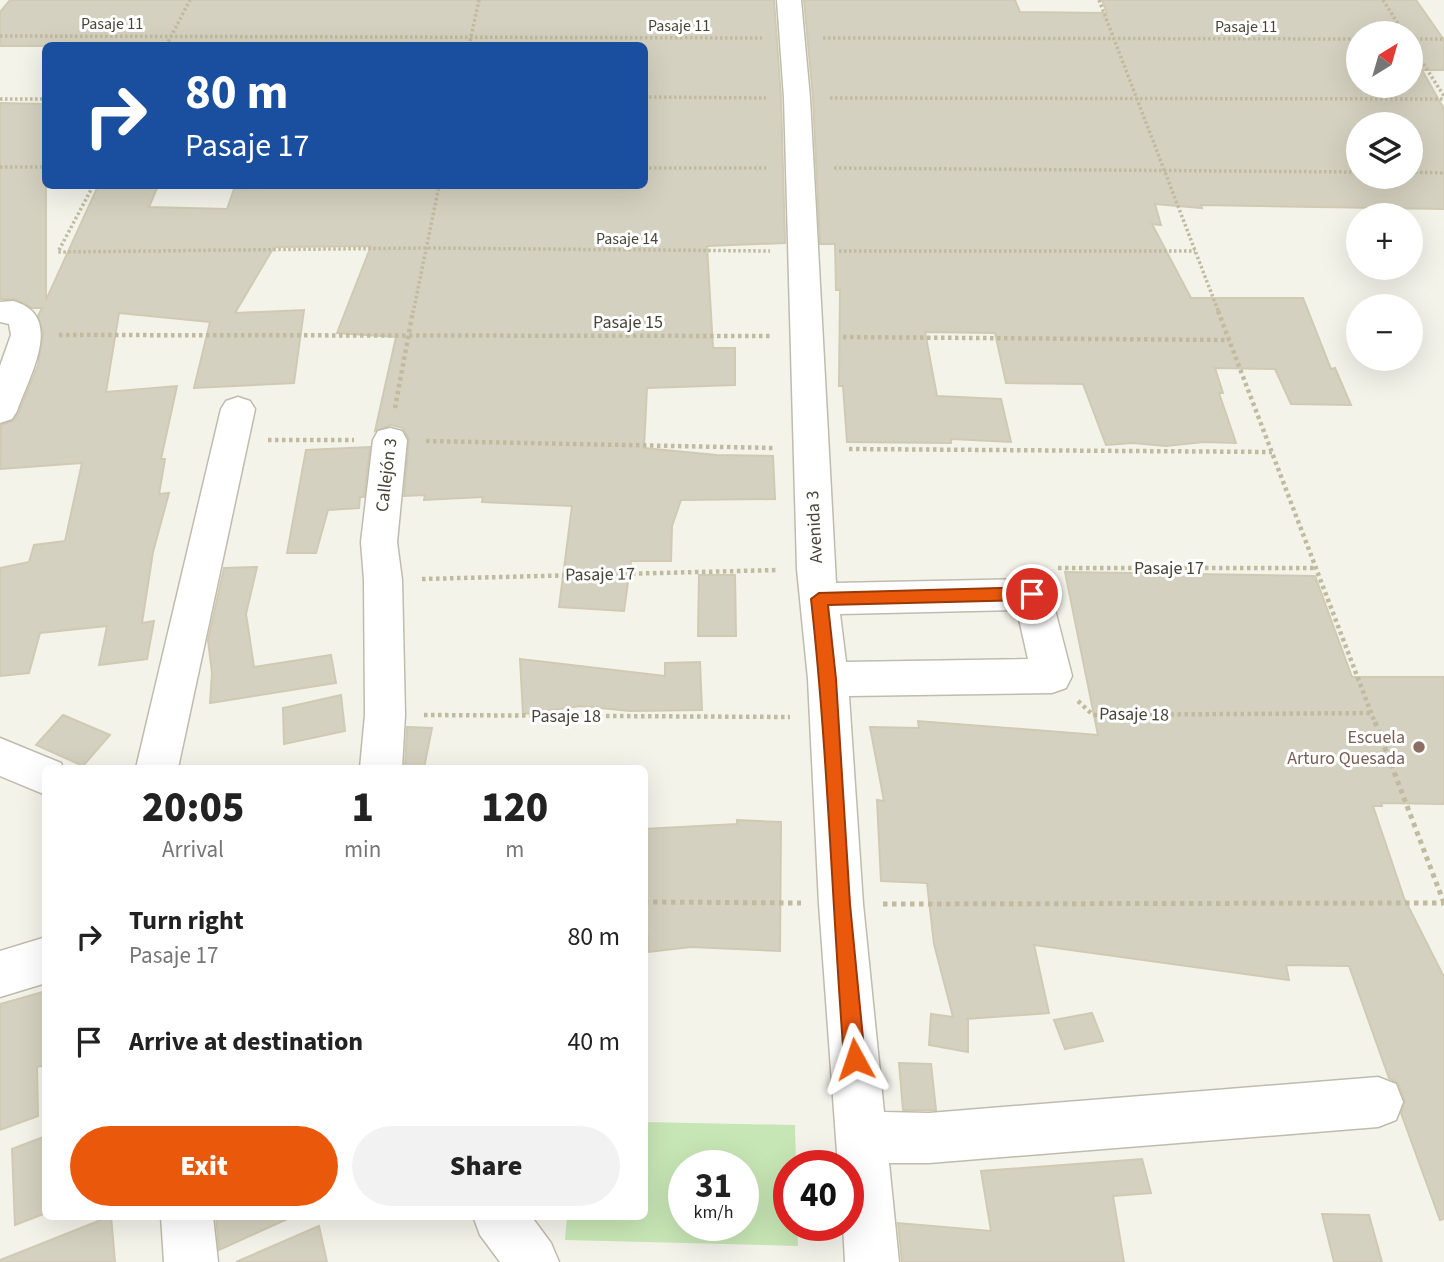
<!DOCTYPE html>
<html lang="en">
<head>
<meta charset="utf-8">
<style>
	body { margin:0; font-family:"Source Sans 3",sans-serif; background:#f2f2f2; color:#222; height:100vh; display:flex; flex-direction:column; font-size:26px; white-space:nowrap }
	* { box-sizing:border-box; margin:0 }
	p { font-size:23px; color:#767676 }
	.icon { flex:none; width:38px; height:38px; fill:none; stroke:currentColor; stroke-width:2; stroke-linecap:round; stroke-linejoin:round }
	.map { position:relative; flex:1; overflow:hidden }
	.details { position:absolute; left:42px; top:765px; width:606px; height:455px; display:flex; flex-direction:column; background:#fff; border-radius:10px; box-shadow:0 7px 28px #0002 }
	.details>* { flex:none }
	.guide { position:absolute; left:42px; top:42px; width:606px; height:147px; border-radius:10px; box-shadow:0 7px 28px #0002; background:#1a4fa0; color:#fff; overflow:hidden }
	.needle { width:46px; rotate:37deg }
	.tools { position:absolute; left:1346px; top:21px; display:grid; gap:14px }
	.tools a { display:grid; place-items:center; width:77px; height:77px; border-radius:50%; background:#fff; box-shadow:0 7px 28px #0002; font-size:35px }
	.speed { position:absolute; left:668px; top:1150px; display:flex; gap:14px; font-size:35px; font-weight:700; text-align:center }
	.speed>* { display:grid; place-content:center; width:91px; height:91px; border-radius:50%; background:#fff; box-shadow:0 7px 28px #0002; line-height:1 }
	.speed small { font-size:18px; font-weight:400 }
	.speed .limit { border:10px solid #d22; background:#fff; color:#111 }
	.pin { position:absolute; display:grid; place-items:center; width:60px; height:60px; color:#fff; margin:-30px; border:4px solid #fff; border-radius:50%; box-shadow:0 2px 7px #0007 }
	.me { position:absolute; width:77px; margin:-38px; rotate:355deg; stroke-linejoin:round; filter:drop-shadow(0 0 5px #0008) }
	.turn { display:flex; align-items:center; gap:24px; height:147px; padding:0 28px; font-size:32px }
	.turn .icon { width:91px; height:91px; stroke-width:2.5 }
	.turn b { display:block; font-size:49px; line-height:60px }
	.eta { display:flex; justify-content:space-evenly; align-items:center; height:119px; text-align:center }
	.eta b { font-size:42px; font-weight:800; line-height:49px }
	.cta { display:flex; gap:14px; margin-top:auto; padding:14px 28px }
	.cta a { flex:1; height:80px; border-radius:42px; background:#ea580c; color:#fff; font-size:28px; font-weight:800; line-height:80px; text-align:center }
	.cta a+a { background:#f2f2f2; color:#222 }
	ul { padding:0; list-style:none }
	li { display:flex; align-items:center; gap:21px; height:105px; padding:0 28px }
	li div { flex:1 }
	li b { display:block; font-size:26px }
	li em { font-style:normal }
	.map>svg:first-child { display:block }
	.green { fill:#c7e6b5; fill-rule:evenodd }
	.building { fill:#d5d1c0; stroke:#d0cab3; stroke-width:2; fill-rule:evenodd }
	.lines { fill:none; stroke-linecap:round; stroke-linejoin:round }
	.minor-casing { stroke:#bfbcad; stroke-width:3 }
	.path-far2 { stroke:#c0bb9f; stroke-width:3.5; stroke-dasharray:2.5 2.5; stroke-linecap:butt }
	.path-far1 { stroke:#c0bb9f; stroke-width:4.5; stroke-dasharray:3.5 3.5; stroke-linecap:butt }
	.path { stroke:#c0bb9f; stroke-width:5; stroke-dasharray:4.5 4.5; stroke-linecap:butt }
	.minor { fill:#fff; fill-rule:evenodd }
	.route { fill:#ea580c; stroke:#983908; stroke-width:2 }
	.education-dot { fill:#8d6e63; stroke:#fff; stroke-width:2.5 }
	.labels { text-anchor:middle; stroke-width:6; stroke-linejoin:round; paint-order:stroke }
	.far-street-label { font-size:16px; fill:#484538; stroke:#fff }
	.street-label { font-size:18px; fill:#484538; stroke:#fff }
	.education-label { font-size:18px; fill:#785e54; stroke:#fff; text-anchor:end }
</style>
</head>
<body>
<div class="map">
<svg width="1444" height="1262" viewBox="0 0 1444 1262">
	<rect width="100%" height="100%" fill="#f4f3ea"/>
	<path class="green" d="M644 1122 795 1125 796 1165 789 1166V1225H797L798 1246 565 1240 567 1216H644ZM684 1166H744V1225H684Z"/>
	<path class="building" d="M10 0H774L781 98 785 243 707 246 713 348H735V385L647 388 644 448 717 455 773 456 775 499 681 500 672 526 671 561H631L624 611 559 607 572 506 482 502 483 497 424 500 425 495 404 496 409 439 403 428 391 425 375 431 396 337 337 333 371 246 274 247 235 313 304 310 294 383 194 388 210 322 119 313 106 392 177 386 161 459H165L159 494 169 493 153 552 142 623 154 621 147 659 99 665 107 626 40 633 29 673 0 676V568L29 562 34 545 65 541 82 463 0 469 1 425 13 421 19 412 38 365 43 333 38 316 42 308H32L14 299H0V103L46 104V300L98 186H158L149 207 227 209 234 189 265 188V186H644V46H0V12Z
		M804 0H1015L1020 12 1107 13 1102 0H1416L1444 40V70H1422L1444 109V209L1201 205 1202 208 1155 204 1161 225 1152 224 1191 298H1303L1331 369 1335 368 1351 405 1291 404 1275 369 1215 368 1223 393H1219L1236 443 1204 442 1166 446 1133 443 1106 445 1083 384 1006 383 995 333 925 332 937 396 1001 399 1011 442 951 439V443L847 442 843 386H839L840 290H836L835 244H820L813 98ZM1358 33H1410V86H1358ZM1358 124H1410V177H1358Z
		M370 447 364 497H360L359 508 328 510 316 553H287L306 450Z
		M257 567 246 614 254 667 331 655 336 683 210 703 212 673 208 640 224 568Z
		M1065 572 1315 576 1352 677H1444V804L1381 803 1382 806H1373L1404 898 1444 977V1219L1440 1220 1401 1113 1405 1101 1398 1083 1389 1078 1349 966 1286 965 1289 980 1034 945 1049 1013 966 1019H968V1052L929 1045 931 1014 953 1017 934 944 927 883 881 881 877 800 884 801 870 727 919 728 918 721 1098 735Z
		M699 575H735L736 636H698Z
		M520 659 665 676V663L700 662 702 710 630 711 580 706 523 714Z
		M341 695 345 731 284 744 283 708Z
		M63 715 110 735 83 766 36 745Z
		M407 727 432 728 424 768H405Z
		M737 820 781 822 780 951 691 947 649 952 644 886V829L737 824Z
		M46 991V1065L37 1067 38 1116 0 1130V1004Z
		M1092 1013 1103 1041 1065 1049 1054 1020Z
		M899 1063 931 1064 936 1110H903Z
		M46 1136V1213L15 1225 12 1149Z
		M1142 1159 1151 1193 1113 1196 1124 1262H902L898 1223 991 1231 981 1171Z
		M1322 1214 1369 1215 1382 1262H1334Z
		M111 1216 115 1262H0V1260Z
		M216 1216H294L219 1250Z
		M319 1226 327 1262H236Z"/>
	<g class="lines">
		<defs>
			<path id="minor" d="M777 0H801L810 98 836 583 1032 579 1045 583 1051 594 1072 676 1066 688 1052 693 849 696 863 904 884 1112 929 1113 1378 1077 1396 1084 1403 1102 1396 1120 1378 1127 929 1163H889L899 1262H845L843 1225H849V1166H838L819 904 808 679 797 569 784 98ZM1017 610 1028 659 846 662 840 614Z
				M13 301C66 315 29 376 17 411L12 419 0 423V366L11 335 9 324 0 322V302Z
				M238 397 250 401 255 409 178 768H136L221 409 226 401Z
				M390 428 402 431 407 440 397 542 402 580 405 715 402 768H360L365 715 364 580 361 542 373 440 378 431Z
				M0 738 61 763 63 768H46V795L0 776Z
				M46 937V983L0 997V951Z
				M161 1216H213L218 1262H164Z
				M473 1216H531L551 1243 559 1262H500L480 1235Z"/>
		</defs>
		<use href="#minor" class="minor-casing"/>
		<path class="path-far2" d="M1099 0 1219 313
			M1383 0 1404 33
			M0 36 762 38
			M823 38 1358 39
			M1410 39H1444
			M1410 43 1444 96
			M166 46 190 0
			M469 46 479 0
			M644 97 766 98
			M830 98 1444 99
			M0 99H46
			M0 167H46
			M644 168H766
			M834 168 1358 172
			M1410 172 1444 173
			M93 186 58 252 425 248 770 251
			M839 251H1195
			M413 313 439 186"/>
		<path class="path-far1" d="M1218 311 1375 723
			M59 335 772 336
			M843 337 1229 340
			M395 408 413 311
			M268 440H354
			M426 441 774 448
			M849 449 1272 452
			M1058 568H1316
			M422 579 778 570
			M1078 701 1093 715 1371 713
			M424 715 790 717"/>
		<path class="path" d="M1375 722 1444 903
			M644 902 801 903
			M883 904 1444 903"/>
		<use href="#minor" class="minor"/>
	</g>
	<path class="route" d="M1032 587 1040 594 1032 600 828 605 836 679 850 904 865 1059 862 1066 855 1069 847 1066 844 1059C832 906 828 752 811 599L819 593Z"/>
	<circle class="education-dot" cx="1419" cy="747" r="7"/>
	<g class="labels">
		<g class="far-street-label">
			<text x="112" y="29">Pasaje 11</text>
			<text x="679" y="31">Pasaje 11</text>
			<text x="1246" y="32">Pasaje 11</text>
			<text x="627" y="244">Pasaje 14</text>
		</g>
		<g class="street-label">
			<text x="628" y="328">Pasaje 15</text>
			<text transform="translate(386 475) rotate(-83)" y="6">Callejón 3</text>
			<text transform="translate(814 527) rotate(-93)" y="6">Avenida 3</text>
			<text x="1169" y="574">Pasaje 17</text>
			<text transform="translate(600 574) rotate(-1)" y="6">Pasaje 17</text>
			<text transform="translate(1134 714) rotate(1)" y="6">Pasaje 18</text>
			<text x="566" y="722">Pasaje 18</text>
		</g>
		<g class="education-label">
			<text x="1405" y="743">Escuela<tspan x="1405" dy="21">Arturo Quesada</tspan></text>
		</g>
	</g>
</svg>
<div class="tools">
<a><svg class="needle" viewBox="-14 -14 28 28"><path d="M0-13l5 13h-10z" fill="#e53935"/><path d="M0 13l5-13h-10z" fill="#767676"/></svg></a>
<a><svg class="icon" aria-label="layers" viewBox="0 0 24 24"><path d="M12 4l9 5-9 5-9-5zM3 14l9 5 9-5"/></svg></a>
<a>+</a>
<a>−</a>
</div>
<div class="speed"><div>31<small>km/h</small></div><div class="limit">40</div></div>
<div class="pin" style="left:1032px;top:594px;background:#d93025"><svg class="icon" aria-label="arrive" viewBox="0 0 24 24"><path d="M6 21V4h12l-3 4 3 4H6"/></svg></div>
<svg class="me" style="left:855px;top:1059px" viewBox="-20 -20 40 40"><path d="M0-17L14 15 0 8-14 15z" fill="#ea580c" stroke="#fff" stroke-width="4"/></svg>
<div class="guide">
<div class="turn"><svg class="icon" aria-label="right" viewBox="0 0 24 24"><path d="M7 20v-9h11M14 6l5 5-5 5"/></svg><div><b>80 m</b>Pasaje 17</div></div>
</div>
<section class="details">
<div class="eta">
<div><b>20:05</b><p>Arrival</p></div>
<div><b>1</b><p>min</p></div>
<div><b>120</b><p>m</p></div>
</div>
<ul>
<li><svg class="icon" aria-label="right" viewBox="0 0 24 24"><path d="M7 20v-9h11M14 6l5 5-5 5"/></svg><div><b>Turn right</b><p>Pasaje 17</p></div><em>80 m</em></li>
<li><svg class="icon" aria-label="arrive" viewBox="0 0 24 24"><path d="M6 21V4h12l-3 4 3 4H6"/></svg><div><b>Arrive at destination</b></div><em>40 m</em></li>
</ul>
<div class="cta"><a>Exit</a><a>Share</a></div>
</section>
</div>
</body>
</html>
